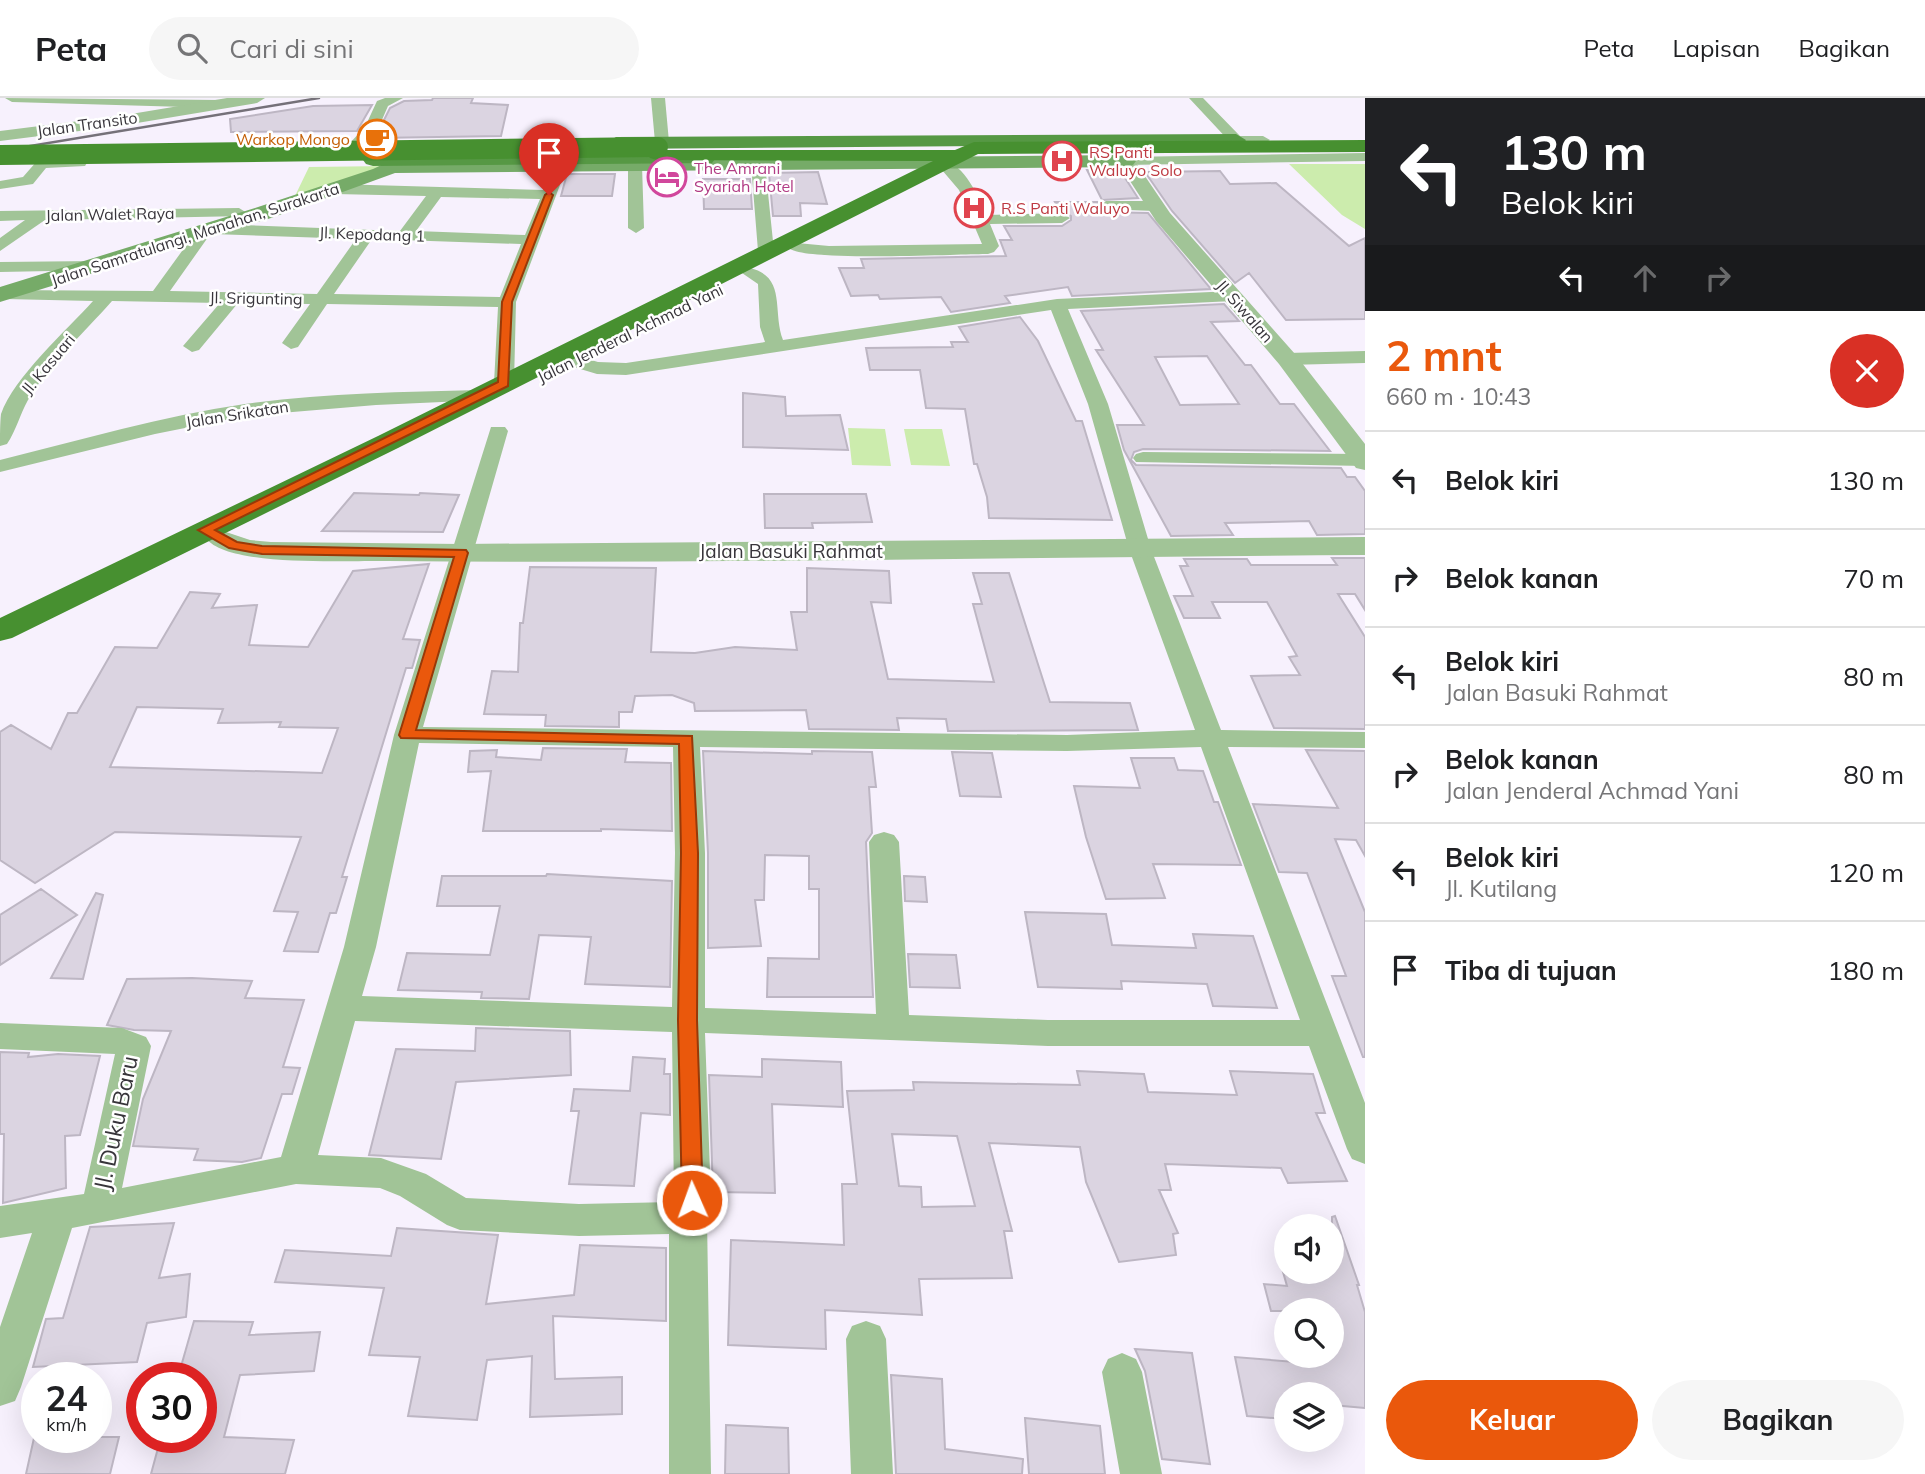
<!DOCTYPE html>
<html lang="id">
<head>
<meta charset="utf-8">
<style>
	body { margin:0; font-family:Mulish,sans-serif; background:#f6f6f6; color:#202124; height:100vh; display:flex; flex-direction:column; font-size:26px; white-space:nowrap }
	* { box-sizing:border-box; margin:0 }
	p { font-size:23px; color:#757577 }
	.icon { flex:none; width:38px; height:38px; fill:none; stroke:currentColor; stroke-width:2; stroke-linecap:round; stroke-linejoin:round }
	.map { position:relative; flex:1; overflow:hidden }
	.panel { display:flex; flex-direction:column; background:#fff; width:560px }
	.panel>* { flex:none }
	.hud { background:#202124; color:#fff; overflow:hidden }
	.fabs { position:absolute; left:1274px; top:1116px; display:grid; gap:14px }
	.fabs a { display:grid; place-items:center; width:70px; height:70px; border-radius:50%; background:#fff; box-shadow:0 7px 28px #0002; font-size:35px }
	.speed { position:absolute; left:21px; top:1264px; display:flex; gap:14px; font-size:35px; font-weight:700; text-align:center }
	.speed>* { display:grid; place-content:center; width:91px; height:91px; border-radius:50%; background:#fff; box-shadow:0 7px 28px #0002; line-height:1 }
	.speed small { font-size:18px; font-weight:400 }
	.speed .limit { border:10px solid #d22; background:#fff; color:#111 }
	.pin { position:absolute; display:grid; place-items:center; width:60px; height:60px; color:#fff; margin:-72px -30px; border-radius:50% 50% 50% 0; rotate:-45deg; box-shadow:0 0 7px #0007 }
	.pin .icon { rotate:45deg }
	.me { position:absolute; width:77px; margin:-38px; rotate:358deg; stroke-linejoin:round; filter:drop-shadow(0 0 5px #0008) }
	.turn { display:flex; align-items:center; gap:24px; height:147px; padding:0 21px; font-size:32px }
	.turn .icon { width:91px; height:91px; stroke-width:2.5 }
	.turn b { display:block; font-size:49px; line-height:60px }
	.lanes { display:flex; align-items:center; height:66px; padding:0 21px; background:#0003; justify-content:center; gap:35px; direction:ltr }
	.lanes .off { opacity:.35 }
	.round { display:grid; place-items:center; flex:none; width:74px; height:74px; border-radius:37px; background:#f6f6f6 }
	.headline { display:flex; align-items:center; justify-content:space-between; height:119px; padding:0 21px }
	h1 { font-size:42px; font-weight:700; line-height:52px; color:#ea580c }
	.primary-button { display:flex; gap:14px; margin-top:auto; padding:14px 21px }
	.primary-button a { flex:1; height:80px; border-radius:42px; background:#ea580c; color:#fff; font-size:28px; font-weight:700; line-height:80px; text-align:center }
	.primary-button a+a { background:#f6f6f6; color:#202124 }
	ul { padding:0; list-style:none }
	li { display:flex; align-items:center; gap:21px; height:98px; padding:0 21px; border-top:2px solid #e0e0e0 }
	li div { flex:1 }
	li b { display:block; font-size:26px }
	li em { font-style:normal }
	header { display:flex; align-items:center; gap:42px; box-sizing:border-box; height:98px; padding:0 35px; background:#fff; border-bottom:2px solid #e0e0e0 }
	header strong { font-size:33px }
	nav { display:flex; gap:38px; margin-inline-start:auto; font-size:24px }
	.search { width:490px; height:63px; background:#f6f6f6; display:flex; align-items:center; gap:18px; box-sizing:border-box; padding:0 24px; border-radius:38px; color:#757577; font-size:26px }
	main { display:flex; flex:1; min-height:0 }
	.map>svg:first-child { display:block }
	.green { fill:#ccecad }
	.building { fill:#dbd4e1; stroke:#bdb6c3; stroke-width:2; fill-rule:evenodd }
	.lines { fill:none; stroke-linecap:round; stroke-linejoin:round }
	.minor { fill:#a1c497; fill-rule:evenodd }
	.tertiary { fill:#a1c497; fill-rule:evenodd }
	.secondary { fill:#76ab68; fill-rule:evenodd }
	.primary { fill:#569844; fill-rule:evenodd }
	.trunk { fill:#479030; fill-rule:evenodd }
	.rail { stroke:#757179; stroke-width:2.5 }
	.trunk-bridge { stroke:#479030; stroke-width:20 }
	.route { fill:#ea580c; stroke:#983908; stroke-width:2 }
	.labels { text-anchor:middle; stroke-width:5; stroke-linejoin:round; paint-order:stroke }
	.far-street-label { font-size:16px; fill:#38353b; stroke:#fff }
	.far-food-label { font-size:16px; fill:#c56008; stroke:#fff; text-anchor:end }
	.far-health-label { font-size:16px; fill:#be3a42; stroke:#fff; text-anchor:start }
	.far-hotel-label { font-size:16px; fill:#b23c85; stroke:#fff; text-anchor:start }
	.street-label { font-size:19px; fill:#38353b; stroke:#fff }
	.near-street-label { font-size:23px; fill:#38353b; stroke:#fff }
</style>
</head>
<body>
<header>
<strong>Peta</strong>
<div class="search"><svg class="icon" aria-label="search" viewBox="0 0 24 24"><circle cx="10" cy="10" r="6"/><path d="M15 15l6 6"/></svg>Cari di sini</div>
<nav><a>Peta</a><a>Lapisan</a><a>Bagikan</a></nav>
</header>
<main>
<div class="map">
<svg width="1365" height="1376" viewBox="0 0 1365 1376">
	<rect width="100%" height="100%" fill="#f7f1fd"/>
	<path class="green" d="M1289 66H1365V131L1342 117Z
		M388 68 294 100 309 69Z
		M848 330 885 331 891 368 852 367Z
		M904 331H942L950 368 911 367Z"/>
	<path class="building" d="M433 0H473L471 5 508 7 501 38 375 40 390 10 404 3 432 2Z
		M372 7 357 33 231 34 230 21 313 8Z
		M1087 72H1120L1138 100 1102 102Z
		M1220 73 1230 86 1276 85 1349 148 1365 140V221L1286 222 1249 175 1235 185 1172 113 1145 74Z
		M818 74 827 106 800 105 801 118H773L769 75Z
		M567 76H615L612 98H561Z
		M703 81H750L752 111H704Z
		M1055 104H1100L1095 108 1101 114 1148 115 1211 191 1072 198 1068 189 1005 198 1010 205 951 214 941 199 880 201 878 197 851 198 839 170H864L861 161 1006 158 1000 142H1012L1004 128H1062L1071 122V118L1060 112Z
		M1224 206 1239 223 1211 224 1245 267H1251L1280 306H1294L1330 353 1143 351 1134 354 1131 362 1136 367 1341 370 1347 379H1355L1365 393V436L1317 437 1309 423 1225 425 1233 437 1171 438 1124 352 1117 327H1144L1096 252H1103L1081 213ZM1207 258 1239 306 1180 307 1155 259Z
		M1020 219 1038 243 1076 323H1082L1112 422 989 420 987 399 977 366H974L965 311 926 310 920 272H870L866 250 953 249 951 244H968L959 229Z
		M743 295 785 299 786 318 840 317 848 352 743 349Z
		M354 395 419 397 420 395 459 397 443 434 322 433Z
		M764 396H866L872 424 812 425 813 430H765Z
		M1332 460H1365V512L1355 496H1338L1365 539V631L1274 630 1251 578 1300 577 1289 559 1297 558 1267 504H1212L1220 520H1184L1174 498H1193L1180 468H1188L1184 461H1247L1251 467H1337Z
		M429 466 403 541 420 542 413 567 412 570H406L342 779H347L336 815H330L318 854 284 853 298 814 274 813 301 739 115 734 35 785 0 762V634L11 627 51 651 68 615H77L115 549 157 550 190 494 220 496 212 510 257 507 249 547 308 549 353 473ZM137 609 223 611 218 625 281 624 279 629 338 630 322 675 110 669Z
		M530 469 656 470 651 554 695 555 735 549 797 552 791 514H807V470L889 473 891 505 871 504 888 581 994 584 973 506H982L973 475H1009L1050 604 1130 605 1138 632 948 633 946 621 897 620 899 632 809 631 806 612 695 613 694 605 672 597 635 598 632 614H619V629L545 628 546 617 484 616 492 573 518 574 520 525H523Z
		M543 650 627 651 625 664 671 665 672 733 601 731V733H483L491 673 468 674 470 653 497 652 496 659 541 662Z
		M1306 652 1365 653V758L1356 742 1335 741 1365 814V959H1363L1332 878H1346L1307 775 1279 774 1253 706 1338 710Z
		M703 653 812 656V653L872 654 876 689H869L872 735 866 744 873 899H767L768 860 819 861V791H809V758L765 757 764 802H755L761 848 708 850V755Z
		M952 654 992 655 1001 699 960 698Z
		M1131 660H1174L1178 672 1203 673 1214 704H1218L1241 767 1153 766 1165 800 1106 801 1086 739 1074 688 1140 690Z
		M547 776 672 783 670 889 585 886 591 839 539 837 529 901 481 900 482 894 398 892 407 855 490 857 500 808H437L442 778H546Z
		M904 778 925 779 927 804 905 803Z
		M41 791 77 817 0 867V817Z
		M96 795 103 797 83 881 51 880Z
		M1025 814 1106 816 1112 847 1196 850 1193 836 1253 838 1277 910 1213 908 1207 886 1121 883 1122 891 1038 889Z
		M908 856 956 857 960 890 910 889Z
		M192 880 252 883 245 900 304 902 283 969 300 970 292 996H282L261 1060 242 1064 194 1062 198 1051 133 1048 143 1001 171 933 134 932 107 927 127 881Z
		M476 930 570 933 571 977 456 984 441 1061 369 1057 396 951 475 953Z
		M0 954 29 955 28 959 58 956 100 958 80 1037 65 1038 66 1090 3 1105 4 1036H0Z
		M633 959 665 961 664 976H670V1017L641 1015 634 1088 569 1086 579 1013H571L574 991 630 993Z
		M762 961 841 964 843 1009 772 1006 775 1095 713 1094 709 977 762 979Z
		M1077 973 1144 976 1148 994 1237 997 1230 973 1313 976 1325 1015H1316L1347 1083 1288 1085 1281 1070 1165 1066 1171 1092H1159L1178 1135 1173 1136 1176 1157 1119 1164 1086 1084 1080 1049 989 1045 1012 1133H1004L1012 1180 919 1181 922 1217 825 1212 826 1251 728 1247 731 1142 844 1147 842 1086H857L847 993 914 992 913 984 1080 987ZM892 1036 957 1038 975 1108 922 1109 921 1089 899 1088Z
		M1335 1118 1359 1187H1357L1365 1214V1310L1332 1307V1297H1286V1321L1247 1318 1235 1259 1319 1266 1317 1258H1332V1213H1271L1264 1186 1287 1188 1283 1174H1332V1119Z
		M174 1125 159 1180 190 1176 186 1219 147 1225 137 1264 33 1269 46 1221 63 1220 90 1129Z
		M397 1130 498 1137 486 1206 574 1197 580 1147 666 1150V1223L553 1218 555 1281 622 1279V1316L530 1319 532 1258 487 1262 477 1322 408 1318 420 1259 369 1257 384 1190 275 1184 285 1152 391 1158Z
		M194 1223 253 1224 249 1237 320 1234 314 1273 240 1277 224 1339 294 1342 285 1376H151L161 1339H201V1279H178Z
		M1135 1251 1192 1255 1210 1366 1162 1361 1145 1273Z
		M891 1277 942 1281 945 1351 1023 1361 1022 1376H896Z
		M1025 1320 1100 1328 1105 1376H1029Z
		M726 1327 788 1330 789 1376H725Z
		M46 1339H119L110 1376H26L34 1340Z"/>
	<g class="lines">
		<path class="minor" d="M5 0 220 2 227 6 220 10 12 4Z
			M385 0H403L388 8 378 31 360 50H350L348 47 365 29 377 3Z
			M651 0H665L669 44 667 47 662 48 655 44Z
			M1189 0H1203L1240 38H1263L1270 42 1263 46 1231 45Z
			M1365 55V63L1126 67 1119 63 1126 59Z
			M560 57 567 61 566 71 516 204 514 285 511 289H497L494 285 498 209 327 206 298 249 291 251 282 245 310 206 238 205 199 252 192 254 183 248 220 205 112 203C84 235 50 265 28 302 20 316 16 333 7 346L0 348C0 338 0 325 1 316 14 279 67 232 93 203L5 201 0 200V192L153 193 198 131 213 126 400 133 426 98 335 96 327 91 335 86 543 92 553 61ZM441 99 540 101 525 137 416 133ZM211 135 213 136 356 141 317 196 170 193ZM372 141 521 146 500 199 334 196Z
			M80 61 85 62 87 65 85 68 46 70 33 86 0 91V83L23 79 37 63Z
			M943 61C965 68 978 97 986 117L1062 115 1070 120 1062 125 990 126 999 148 994 154 988 156C959 156 802 164 789 150L797 145 829 148 982 146 959 92 936 65Z
			M758 62 765 66 774 153 766 158 758 153 751 66Z
			M635 63 642 67 644 130 636 135 628 130V67Z
			M1106 103H1155L1163 108 1155 113 1101 111 1098 108Z
			M239 110 247 115 245 118 45 122 0 153V140L25 122 0 123V113Z
			M96 163 102 164 104 168 102 172 0 174V164Z
			M750 170C787 179 772 213 783 242L1057 201 1233 193 1242 198 1233 203 1068 211 1108 306 1151 451 1221 632 1365 634V650L1228 649 1365 1005V1066L1352 1061 1347 1051 1309 948H1048L705 935 711 1102 707 1120 711 1376H669V1136L579 1138 460 1132 447 1127 400 1098 380 1090 296 1086 72 1130 21 1289 15 1303 0 1308V1229L32 1135 0 1140V1108L84 1096 115 956 0 951V925L122 930 146 939 151 948 122 1090 281 1059 344 849 394 637 491 329H505L508 333 423 629 1067 637 1195 632 1129 451 1088 306 1051 212 626 277 597 276 567 267 565 263 574 257 598 264 626 265 765 244 760 229 758 186 742 175ZM419 645 673 649 675 755 672 909 362 898 376 849ZM700 649 1067 653 1201 649 1300 922H1048L909 917 899 744 894 737 884 734 874 737 869 744 876 916 705 910V755ZM355 923 672 934 674 1104 579 1106 466 1100 426 1076 381 1060 318 1057Z
			M1365 253V265L1287 267 1278 261 1287 255Z
			M479 292 489 298 486 302 376 307 245 318 155 336 0 374V362C81 342 162 318 245 306 322 295 401 294 479 292Z
			M1143 354 1363 356 1365 368 1136 364 1133 360 1136 356Z
			M866 1223 880 1228 886 1241 893 1376H851L846 1241 852 1228Z
			M1122 1255 1136 1261 1142 1274 1162 1376H1120L1102 1274 1108 1261Z"/>
		<path class="tertiary" d="M227 0H265L257 5 119 28 0 43V33L119 18Z
			M1126 58 1132 59 1170 115 1295 256 1365 346V372L1356 370 1279 266 1156 123 1117 63Z
			M220 432 250 442 271 444 461 446 1365 439V457C1039 459 713 466 388 463 351 462 227 470 206 440L210 434Z"/>
		<path class="secondary" d="M405 56 412 58 414 63 1126 57 1133 59 1136 63 1133 67 1126 69 395 75 271 120 0 204V189L255 110 373 71Z"/>
		<path class="primary" d="M1236 36 1246 42 1243 46 616 51 606 45 616 39Z
			M705 55 712 57 715 61 712 65 373 68 366 66 363 62 366 58 373 56Z"/>
		<path class="trunk" d="M1365 42V54L978 56 398 350 12 540 0 543V520L378 338 933 63 657 62 650 60 647 56 650 52H955L974 44Z"/>
		<path class="rail" d="M0 53 319 0"/>
		<path class="trunk-bridge" d="M0 57 658 49"/>
	</g>
	<path class="route" d="M549 94 553 97 512 204 508 288 215 432 237 444 262 448 466 452 468 455 416 632 692 638 698 755 697 922 703 1102 700 1108 692 1111 685 1108 682 1102 678 922 681 755 679 646 401 640 399 637 454 459 262 456 229 450 198 432 498 284 502 204 545 97Z"/>
	<defs>
		<symbol id="cafe-ring" viewBox="-11 -11 22 22"><circle r="9.5" fill="#fff" stroke="#e8710a" stroke-width="1.5"/><path d="M-5.5-4.5H6V0H3Q3 3.5 0 3.5H-2.5Q-5.5 3.5-5.5 0ZM3-3.2v2h1.7v-2ZM-6 4.5H4V6H-6Z" fill="#e8710a"/></symbol>
		<symbol id="hospital-ring" viewBox="-11 -11 22 22"><circle r="9.5" fill="#fff" stroke="#e0444e" stroke-width="1.5"/><path d="M-5-5h3v3.5h4V-5h3V5h-3V1.5h-4V5h-3Z" fill="#e0444e"/></symbol>
		<symbol id="hotel-ring" viewBox="-11 -11 22 22"><circle r="9.5" fill="#fff" stroke="#d1479c" stroke-width="1.5"/><path d="M-6-4.5h1.5V1H6V5H4.5V3h-9V5H-6ZM-4 0a1.8 1.8 0 1 1 3.6 0ZM.5 0V-2.5h3Q6-2.5 6 0Z" fill="#d1479c"/></symbol>
	</defs>
	<g fill-rule="evenodd">
		<use href="#cafe-ring" x="355" y="19" width="44" height="44"/>
		<use href="#hospital-ring" x="1040" y="41" width="44" height="44"/>
		<use href="#hotel-ring" x="645" y="57" width="44" height="44"/>
		<use href="#hospital-ring" x="952" y="88" width="44" height="44"/>
	</g>
	<g class="labels">
		<g class="far-street-label">
			<text transform="translate(87 26) rotate(-8)" y="6">Jalan Transito</text>
			<text transform="translate(110 116) rotate(-1)" y="6">Jalan Walet Raya</text>
			<text transform="translate(195 136) rotate(-18)" y="6">Jalan Samratulangi, Manahan, Surakarta</text>
			<text transform="translate(372 136) rotate(2)" y="6">Jl. Kepodang 1</text>
			<text transform="translate(256 200) rotate(1)" y="6">Jl. Srigunting</text>
			<text transform="translate(1245 213) rotate(49)" y="6">Jl. Siwalan</text>
			<text transform="translate(630 235) rotate(-26)" y="6">Jalan Jenderal Achmad Yani</text>
			<text transform="translate(48 266) rotate(-50)" y="6">Jl. Kasuari</text>
			<text transform="translate(237 316) rotate(-9)" y="6">Jalan Srikatan</text>
		</g>
		<g class="far-food-label">
			<text x="350" y="47">Warkop Mongo</text>
		</g>
		<g class="far-health-label">
			<text x="1089" y="60">RS Panti<tspan x="1089" dy="18">Waluyo Solo</tspan></text>
			<text x="1001" y="116">R.S Panti Waluyo</text>
		</g>
		<g class="far-hotel-label">
			<text x="694" y="76">The Amrani<tspan x="694" dy="18">Syariah Hotel</tspan></text>
		</g>
		<g class="street-label">
			<text x="791" y="460">Jalan Basuki Rahmat</text>
		</g>
		<g class="near-street-label">
			<text transform="translate(116 1025) rotate(-78)" y="8">Jl. Duku Baru</text>
		</g>
	</g>
</svg>
<div class="fabs">
<a><svg class="icon" aria-label="sound" viewBox="0 0 24 24"><path d="M4 9h4l5-4v14l-5-4H4zM17 9q2 3 0 6"/></svg></a>
<a><svg class="icon" aria-label="search" viewBox="0 0 24 24"><circle cx="10" cy="10" r="6"/><path d="M15 15l6 6"/></svg></a>
<a><svg class="icon" aria-label="layers" viewBox="0 0 24 24"><path d="M12 4l9 5-9 5-9-5zM3 14l9 5 9-5"/></svg></a>
</div>
<div class="speed"><div>24<small>km/h</small></div><div class="limit">30</div></div>
<div class="pin" style="left:549px;top:97px;background:#d93025"><svg class="icon" aria-label="arrive" viewBox="0 0 24 24"><path d="M6 21V4h12l-3 4 3 4H6"/></svg></div>
<svg class="me" style="left:692px;top:1102px" viewBox="-20 -20 40 40"><circle r="17" fill="#ea580c" stroke="#fff" stroke-width="3"/><path d="M0-11L8 9 0 5-8 9z" fill="#fff"/></svg>
</div>
<section class="panel">
<div class="hud">
<div class="turn"><svg class="icon" aria-label="left" viewBox="0 0 24 24"><path d="M17 20v-9H6M10 6l-5 5 5 5"/></svg><div><b>130 m</b>Belok kiri</div></div>
<div class="lanes"><svg class="icon" aria-label="left" viewBox="0 0 24 24"><path d="M17 20v-9H6M10 6l-5 5 5 5"/></svg><svg class="icon off" aria-label="ahead" viewBox="0 0 24 24"><path d="M12 20V5M6 11l6-6 6 6"/></svg><svg class="icon off" aria-label="right" viewBox="0 0 24 24"><path d="M7 20v-9h11M14 6l5 5-5 5"/></svg></div>
</div>
<div class="headline"><div><h1>2 mnt</h1><p>660 m · 10:43</p></div><a class="round" style="background:#d93025;color:#fff"><svg class="icon" aria-label="close" viewBox="0 0 24 24"><path d="M6 6l12 12M18 6L6 18"/></svg></a></div>
<ul>
<li><svg class="icon" aria-label="left" viewBox="0 0 24 24"><path d="M17 20v-9H6M10 6l-5 5 5 5"/></svg><div><b>Belok kiri</b></div><em>130 m</em></li>
<li><svg class="icon" aria-label="right" viewBox="0 0 24 24"><path d="M7 20v-9h11M14 6l5 5-5 5"/></svg><div><b>Belok kanan</b></div><em>70 m</em></li>
<li><svg class="icon" aria-label="left" viewBox="0 0 24 24"><path d="M17 20v-9H6M10 6l-5 5 5 5"/></svg><div><b>Belok kiri</b><p>Jalan Basuki Rahmat</p></div><em>80 m</em></li>
<li><svg class="icon" aria-label="right" viewBox="0 0 24 24"><path d="M7 20v-9h11M14 6l5 5-5 5"/></svg><div><b>Belok kanan</b><p>Jalan Jenderal Achmad Yani</p></div><em>80 m</em></li>
<li><svg class="icon" aria-label="left" viewBox="0 0 24 24"><path d="M17 20v-9H6M10 6l-5 5 5 5"/></svg><div><b>Belok kiri</b><p>Jl. Kutilang</p></div><em>120 m</em></li>
<li><svg class="icon" aria-label="arrive" viewBox="0 0 24 24"><path d="M6 21V4h12l-3 4 3 4H6"/></svg><div><b>Tiba di tujuan</b></div><em>180 m</em></li>
</ul>
<div class="primary-button"><a>Keluar</a><a>Bagikan</a></div>
</section>
</main>
</body>
</html>
